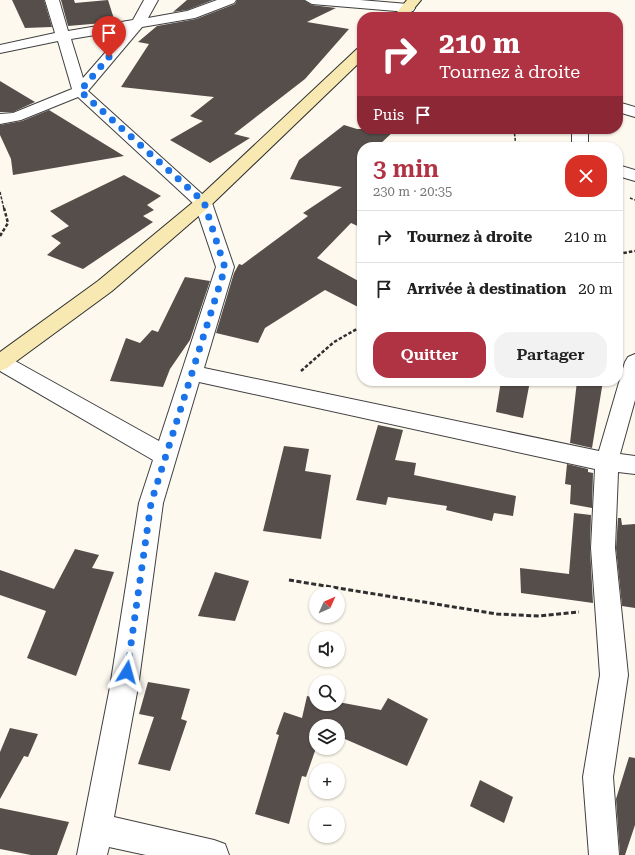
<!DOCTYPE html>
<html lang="fr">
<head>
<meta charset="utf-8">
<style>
	body { margin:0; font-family:"Roboto Serif",serif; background:#f2f2f2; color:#222; height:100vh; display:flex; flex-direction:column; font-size:15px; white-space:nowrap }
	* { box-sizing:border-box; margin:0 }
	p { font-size:13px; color:#767676 }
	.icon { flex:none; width:22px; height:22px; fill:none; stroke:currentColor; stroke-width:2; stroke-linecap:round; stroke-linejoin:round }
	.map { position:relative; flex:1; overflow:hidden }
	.side { position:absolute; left:357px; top:142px; width:266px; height:244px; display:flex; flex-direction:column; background:#fff; border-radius:16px; box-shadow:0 1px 3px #0004 }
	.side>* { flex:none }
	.top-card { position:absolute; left:357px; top:12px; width:266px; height:122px; border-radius:16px; box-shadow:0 1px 3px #0004; background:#b03344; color:#fff; overflow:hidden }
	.needle { width:26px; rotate:45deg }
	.controls { position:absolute; left:309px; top:587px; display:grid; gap:8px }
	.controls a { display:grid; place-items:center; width:36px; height:36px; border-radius:50%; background:#fff; box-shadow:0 1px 3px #0004; font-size:20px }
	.pin { position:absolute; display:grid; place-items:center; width:34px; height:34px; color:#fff; margin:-41px -17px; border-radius:50% 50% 50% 0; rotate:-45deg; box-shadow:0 0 4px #0007 }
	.pin .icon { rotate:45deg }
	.me { position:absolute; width:44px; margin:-22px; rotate:8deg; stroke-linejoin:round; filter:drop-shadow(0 0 3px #0008) }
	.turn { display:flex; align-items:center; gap:14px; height:84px; padding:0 16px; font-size:18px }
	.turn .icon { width:52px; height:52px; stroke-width:2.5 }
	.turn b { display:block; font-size:28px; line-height:34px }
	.then { display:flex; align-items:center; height:38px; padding:0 16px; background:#0003; gap:8px; font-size:15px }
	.round { display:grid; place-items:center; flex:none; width:42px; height:42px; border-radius:16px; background:#f2f2f2 }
	.headline { display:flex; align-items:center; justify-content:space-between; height:68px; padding:0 16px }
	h1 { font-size:24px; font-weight:600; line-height:30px; color:#b03344 }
	.cta { display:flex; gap:8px; margin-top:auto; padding:8px 16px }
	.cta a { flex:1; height:46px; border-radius:16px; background:#b03344; color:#fff; font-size:16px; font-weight:600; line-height:46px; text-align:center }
	.cta a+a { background:#f2f2f2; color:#222 }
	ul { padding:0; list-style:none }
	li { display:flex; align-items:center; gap:12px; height:52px; padding:0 16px; border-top:1px solid #e0e0e0 }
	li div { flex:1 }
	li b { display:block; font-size:15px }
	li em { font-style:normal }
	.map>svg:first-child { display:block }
	.building { fill:#554e4b }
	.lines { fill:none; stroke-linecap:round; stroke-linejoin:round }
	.minor-casing { stroke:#404040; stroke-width:2 }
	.secondary-casing { stroke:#2f2f2f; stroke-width:2 }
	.path-far2 { stroke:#2f2f2f; stroke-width:1.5; stroke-dasharray:3 1.5; stroke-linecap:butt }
	.path-far1 { stroke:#2f2f2f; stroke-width:2.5; stroke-dasharray:3.5 2; stroke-linecap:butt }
	.path { stroke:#2f2f2f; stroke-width:3; stroke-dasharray:5 2.5; stroke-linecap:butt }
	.minor { fill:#fff; fill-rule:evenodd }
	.secondary { fill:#f7e9b1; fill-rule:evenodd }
	.route { stroke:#1a73e8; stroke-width:7; stroke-dasharray:0 12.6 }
</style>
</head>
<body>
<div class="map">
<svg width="635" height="855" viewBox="0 0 635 855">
	<rect width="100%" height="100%" fill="#fdf9ef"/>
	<path class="building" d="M12 0H44L52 27 25 28Z
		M61 0H74L75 3 108 0 115 22 68 26Z
		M187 0H213L187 10 173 12Z
		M237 0H304L312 5 336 8 307 22 349 29 305 79 234 134 250 138 210 163 170 140 203 121 190 116 214 97 121 87 149 44 138 42 157 26 196 19 235 4Z
		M0 81 35 102 13 112H0Z
		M49 110 124 156 13 175 11 159 0 135V125L22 121Z
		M344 125 357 129H396L377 147H362V228L351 223 317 258 362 283V309L325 290 265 328 258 343 216 333 234 273 239 264 242 265 308 216 303 213 342 187 290 179 299 160Z
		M124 175 161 196 147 205 154 210 143 216 153 222 83 269 47 255 61 243 51 236 69 226 50 211Z
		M185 277 210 281 190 340 170 369 163 387 110 381 126 338 140 343 152 330 158 332Z
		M501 381H530L523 418 496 412Z
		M577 381H603L592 448 570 443Z
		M378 425 403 430 395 460 416 463 414 475 516 496 513 516 494 513 492 521 446 510 447 506 388 497 386 505 356 500Z
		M284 446 309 449 305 471 331 475 321 539 263 531Z
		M567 464 588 469V472L593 473 592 508 570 504 571 485 565 484Z
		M574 513 591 515 590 548 593 603 521 593 520 568 569 574Z
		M618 518H621L622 525 635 524V608L622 606 616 548Z
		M75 549 99 555 92 568 114 572 76 676 27 658 46 611 0 595V570L54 589Z
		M215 572 249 581 235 621 198 616Z
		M148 682 190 689 181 719 187 721 170 771 138 764 154 717 139 714Z
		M307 696 316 698V704H338V702L381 710 388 698 428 719 407 766 338 736V726H316V748L306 777 302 776 289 824 255 814 279 735 276 734 284 712 302 718Z
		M10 728 38 734 28 757 24 756 0 799V752Z
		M629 757 635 758V825L625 855H620L616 799Z
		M480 780 513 797 504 823 470 806Z
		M0 808 69 822 57 855H31L0 849Z"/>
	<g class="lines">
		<defs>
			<path id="minor" d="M45 0H59L68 31 133 20 144 0H158L148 18 187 11 217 0H236L234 3 195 18 142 27 88 91 212 203 234 267 204 368 599 451 625 362 628 357 635 354V400L620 454 635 456V474L618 472 615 548 628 675 613 777 619 855H589L583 777 600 675 591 548 595 469 199 382 163 503 138 687 114 817 214 840 225 844 229 855H146L109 847 107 855H77L110 687 139 503 153 460 0 371V355L8 357 159 441 216 267 195 205 78 97 21 120 0 124V114L13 113 72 89 58 41 0 53V45L55 33ZM125 30 83 78 71 39Z
				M305 0H360L408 4 413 5 415 8 413 11 408 12 312 4Z
				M618 102 635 107V117L618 112Z
				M572 129H588V147H572Z
				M618 165 635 170V181L618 176Z"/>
			<path id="secondary" d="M407 0H421L407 17H393Z
				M362 48V60L209 207 112 291 7 368 0 371V352L98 281 197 199 357 49Z"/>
		</defs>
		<use href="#minor" class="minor-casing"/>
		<use href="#secondary" class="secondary-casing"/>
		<path class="path-far2" d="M514 129 516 147
			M0 192 4 209
			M630 198 635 200"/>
		<path class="path-far1" d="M0 236 8 223 4 208
			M618 254 635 251
			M301 371 334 342 362 326"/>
		<path class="path" d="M289 580 497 614 539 616 579 612"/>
		<use href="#minor" class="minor"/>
		<use href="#secondary" class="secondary"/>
	</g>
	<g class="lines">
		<path class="route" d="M109 57 80 91 204 202 225 268 151 503 127 672"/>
	</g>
</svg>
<div class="controls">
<a><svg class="needle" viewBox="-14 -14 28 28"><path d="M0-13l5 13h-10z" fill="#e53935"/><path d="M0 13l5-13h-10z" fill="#767676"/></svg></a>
<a><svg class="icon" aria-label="sound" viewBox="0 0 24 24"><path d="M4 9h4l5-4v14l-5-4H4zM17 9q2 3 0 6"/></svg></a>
<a><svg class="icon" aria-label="search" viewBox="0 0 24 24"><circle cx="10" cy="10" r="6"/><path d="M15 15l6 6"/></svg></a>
<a><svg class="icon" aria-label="layers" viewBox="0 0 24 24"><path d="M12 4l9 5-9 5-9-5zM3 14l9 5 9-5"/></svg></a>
<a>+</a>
<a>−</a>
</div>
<div class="pin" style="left:109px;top:57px;background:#d93025"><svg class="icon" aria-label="arrive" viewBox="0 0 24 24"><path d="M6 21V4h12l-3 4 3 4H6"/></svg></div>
<svg class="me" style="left:127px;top:672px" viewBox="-20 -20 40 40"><path d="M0-17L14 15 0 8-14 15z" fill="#1a73e8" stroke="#fff" stroke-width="4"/></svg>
<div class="top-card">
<div class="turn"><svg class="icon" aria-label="right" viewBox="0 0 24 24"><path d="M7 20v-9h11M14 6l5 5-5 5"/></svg><div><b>210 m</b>Tournez à droite</div></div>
<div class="then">Puis<svg class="icon" aria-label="arrive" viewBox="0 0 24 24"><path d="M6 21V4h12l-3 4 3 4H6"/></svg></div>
</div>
<section class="side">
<div class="headline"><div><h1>3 min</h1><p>230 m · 20:35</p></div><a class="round" style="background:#d93025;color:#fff"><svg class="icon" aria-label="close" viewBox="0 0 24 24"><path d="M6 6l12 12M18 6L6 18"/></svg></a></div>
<ul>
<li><svg class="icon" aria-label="right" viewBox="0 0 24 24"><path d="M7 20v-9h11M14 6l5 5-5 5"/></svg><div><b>Tournez à droite</b></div><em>210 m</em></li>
<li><svg class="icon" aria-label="arrive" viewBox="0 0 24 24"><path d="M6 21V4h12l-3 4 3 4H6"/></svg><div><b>Arrivée à destination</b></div><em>20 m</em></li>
</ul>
<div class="cta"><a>Quitter</a><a>Partager</a></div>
</section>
</div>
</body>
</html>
